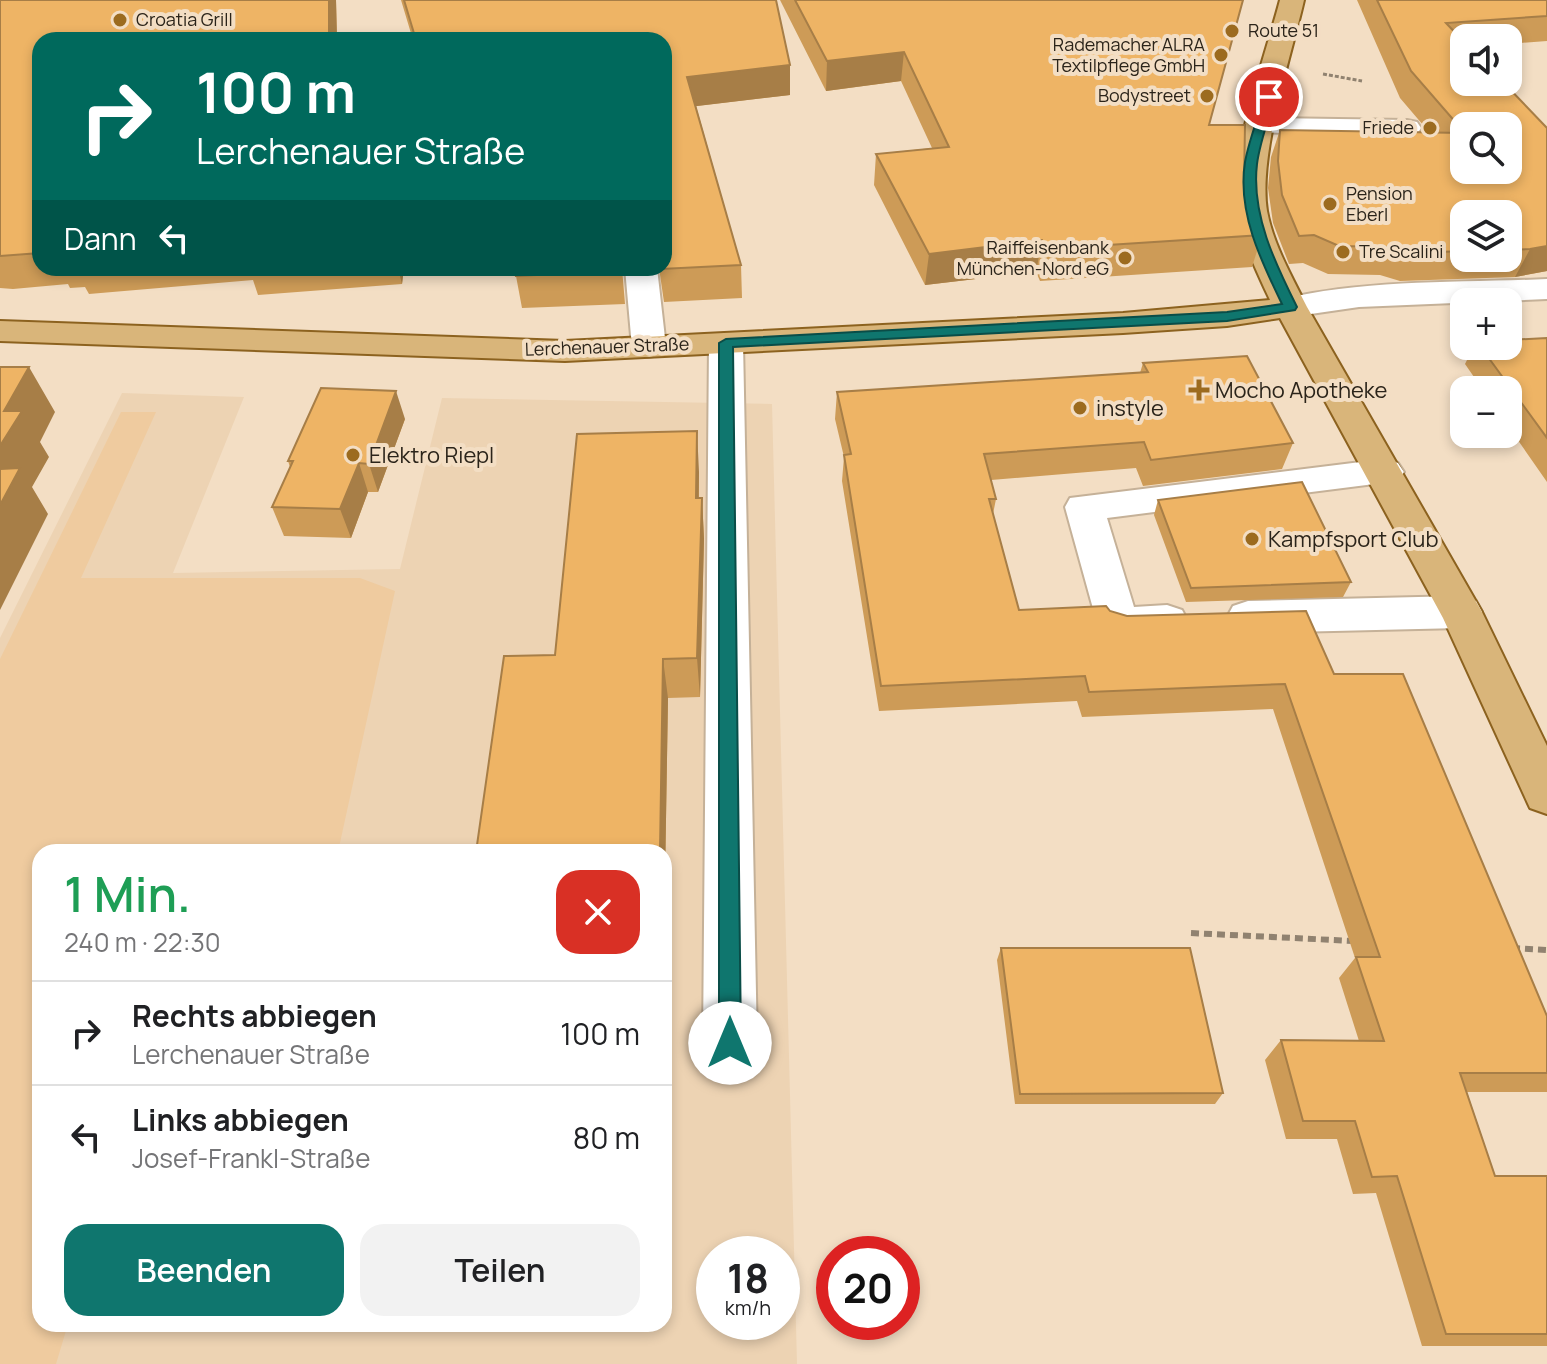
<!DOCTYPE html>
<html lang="de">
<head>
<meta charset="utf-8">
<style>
	body { margin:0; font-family:Manrope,sans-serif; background:#f2f2f2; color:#202124; height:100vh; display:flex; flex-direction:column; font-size:30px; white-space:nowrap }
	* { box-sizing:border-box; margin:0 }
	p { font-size:26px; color:#757577 }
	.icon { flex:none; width:44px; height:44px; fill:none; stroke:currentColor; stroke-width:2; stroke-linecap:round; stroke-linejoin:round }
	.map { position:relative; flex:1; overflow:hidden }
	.drawer { position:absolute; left:32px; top:844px; width:640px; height:488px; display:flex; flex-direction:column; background:#fff; border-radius:24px; box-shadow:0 4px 12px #0003 }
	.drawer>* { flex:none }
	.hud { position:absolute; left:32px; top:32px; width:640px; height:244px; border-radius:24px; box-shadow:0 4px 12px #0003; background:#00695c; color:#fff; overflow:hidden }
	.controls { position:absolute; left:1450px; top:24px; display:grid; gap:16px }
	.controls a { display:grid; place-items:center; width:72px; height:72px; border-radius:16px; background:#fff; box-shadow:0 4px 12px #0003; font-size:40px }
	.speed { position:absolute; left:696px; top:1236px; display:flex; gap:16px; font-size:40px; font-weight:700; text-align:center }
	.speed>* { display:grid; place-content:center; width:104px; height:104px; border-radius:50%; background:#fff; box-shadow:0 4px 12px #0003; line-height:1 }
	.speed small { font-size:20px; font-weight:400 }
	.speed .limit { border:12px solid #d22; background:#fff; color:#111 }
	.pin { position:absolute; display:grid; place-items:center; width:68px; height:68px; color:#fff; margin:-34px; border:4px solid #fff; border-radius:50%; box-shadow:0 2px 8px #0007 }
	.me { position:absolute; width:88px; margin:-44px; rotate:0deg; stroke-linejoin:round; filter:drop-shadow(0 0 6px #0008) }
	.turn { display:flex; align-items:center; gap:28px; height:168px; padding:0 32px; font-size:36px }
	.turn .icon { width:104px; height:104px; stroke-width:2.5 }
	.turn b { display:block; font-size:56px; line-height:68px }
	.then { display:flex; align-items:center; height:76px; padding:0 32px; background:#0003; gap:16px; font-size:30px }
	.round { display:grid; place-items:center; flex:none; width:84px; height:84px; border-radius:24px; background:#f2f2f2 }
	.overview { display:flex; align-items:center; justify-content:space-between; height:136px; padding:0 32px }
	h1 { font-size:48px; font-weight:600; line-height:60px; color:#1e9e55 }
	.primary-button { display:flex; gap:16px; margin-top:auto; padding:16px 32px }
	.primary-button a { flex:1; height:92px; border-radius:24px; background:#0f766e; color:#fff; font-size:32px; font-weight:600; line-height:92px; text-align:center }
	.primary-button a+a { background:#f2f2f2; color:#202124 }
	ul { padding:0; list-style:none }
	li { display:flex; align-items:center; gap:24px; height:104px; padding:0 32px; border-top:2px solid #e0e0e0 }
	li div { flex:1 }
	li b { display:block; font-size:30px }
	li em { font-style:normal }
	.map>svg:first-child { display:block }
	.built { fill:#edd3b3; fill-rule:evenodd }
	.green { fill:#efcb9f }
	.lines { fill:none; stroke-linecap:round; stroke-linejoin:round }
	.minor-casing { stroke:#c5b198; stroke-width:4 }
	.major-casing { stroke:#8c621f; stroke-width:4 }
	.path-far1 { stroke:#908270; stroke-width:3; stroke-dasharray:4 2; stroke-linecap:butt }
	.path { stroke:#908270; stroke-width:6; stroke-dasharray:8 5; stroke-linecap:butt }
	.minor { fill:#fff; fill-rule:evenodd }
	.major { fill:#d9b57a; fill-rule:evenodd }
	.wall { fill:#cd9b57; fill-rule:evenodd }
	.shaded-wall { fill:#a77e47 }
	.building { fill:#eeb465; stroke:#a77e47; stroke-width:2 }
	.route { fill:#0f766e; stroke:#0a4d48; stroke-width:2 }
	.poi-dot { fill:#9c6b1f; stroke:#f3dec4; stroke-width:3 }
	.labels { text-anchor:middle; stroke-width:8; stroke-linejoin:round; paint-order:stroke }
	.far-poi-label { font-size:18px; fill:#2b241a; stroke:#f3dec4; text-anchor:start }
	.far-street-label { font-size:18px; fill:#2b241a; stroke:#f3dec4 }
	.poi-label { font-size:22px; fill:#2b241a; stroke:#f3dec4; text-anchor:start }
</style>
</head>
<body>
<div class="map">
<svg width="1547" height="1364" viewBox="0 0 1547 1364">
	<rect width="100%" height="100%" fill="#f3dec4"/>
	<path class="built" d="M122 393 244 397 173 573 400 569 442 398 772 404 797 1364H0V638ZM40 852H664V1324H40ZM714 1254H782V1322H714Z"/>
	<path class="green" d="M121 412H156L81 578H360L395 591 338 852H40V1324H68L56 1364H0V659Z"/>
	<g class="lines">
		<defs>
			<path id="minor" d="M1261 118 1407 120 1417 122 1421 128 1417 134 1407 136 1251 132 1247 126 1251 120Z
				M625 268H657L666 347 661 354 649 357 637 354 632 347Z
				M1547 279V299L1359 307 1290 317 1278 314 1273 307 1278 300C1365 279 1459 283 1547 279Z
				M726 333 738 336 743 343 757 1043 749 1061 730 1069 711 1061 703 1043 709 343 714 336Z
				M1385 459 1398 463 1404 472 1398 481 1107 518 1134 607 1167 605 1182 610 1188 621 1182 632C1158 640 1127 642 1103 634L1097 623 1065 507 1070 498Z
				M1461 596 1476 601 1482 612 1476 623 1461 628 1248 633 1233 628 1227 617 1233 606 1248 601Z"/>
			<path id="major" d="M1280 0H1304C1291 57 1258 155 1267 211 1273 244 1292 277 1307 307L1482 612 1547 746V814L1530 808 1443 618 1280 318 1227 326 1123 333 565 361 0 341V321L565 341 1123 313 1270 300C1257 272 1243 243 1237 213 1227 160 1266 54 1280 0Z"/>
		</defs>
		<use href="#minor" class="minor-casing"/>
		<use href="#major" class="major-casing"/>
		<path class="path-far1" d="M1323 74 1362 81"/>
		<path class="path" d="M1191 933 1354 941
			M1512 948 1547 950"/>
		<use href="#minor" class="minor"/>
		<use href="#major" class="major"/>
	</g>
	<path class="wall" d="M0 0H336L337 40H40V268H404L402 284 258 295 253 280 89 294 85 287 70 288 68 284 13 289 0 288Z
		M401 0H776L790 65V95L696 106 741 265 742 298 664 302 659 268H664V40H413Z
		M780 0H1243L1209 125 1244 182 1262 235 1252 267 1040 281 1036 272 925 285 874 185 876 154 932 148 901 81 826 91Z
		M1357 0H1547V41L1508 44V38H1464V82L1547 128V271L1515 277 1400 281 1380 275 1328 274 1303 263 1289 264 1273 223 1268 188 1271 157 1280 130 1429 132 1400 98ZM1464 214H1508V258H1464Z
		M517 268H622L625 304 522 308 516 276Z
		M1547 338V482L1508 426V390H1483L1465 364 1474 346H1508Z
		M1143 363 1293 443 1282 469 1143 486 1136 468 991 480 996 499 993 514 1019 610 1110 611 1334 674 1547 1016V1092H1467L1495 1176H1547V1346H1422L1376 1193 1353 1194 1337 1139H1286L1265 1060 1281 1040 1359 1041 1339 978 1355 958 1273 709 1082 717 1077 701 879 711 842 481 844 457 835 419 837 392 1140 373Z
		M405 419 378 492H368L351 538 284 536 272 507 290 467 288 461Z
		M699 472V498H702L704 539 700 697 668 698 664 940V852L555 655Z
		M1158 500 1351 582 1343 597 1186 602 1154 515Z
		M1001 948 1223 1093 1215 1104H1015L997 960Z"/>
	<path class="shaded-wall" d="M329 0H336L337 40H329Z
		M904 52 901 81 826 91 827 61Z
		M790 65V95L689 107 687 77Z
		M1042 240 1036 272 925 285 929 254Z
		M1547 246V271L1515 277 1530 249Z
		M398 268H404L402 284Z
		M29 367 55 412 40 442 49 457 32 487 48 514 0 610V446L4 411Z
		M396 391 405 419 378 492 369 464Z
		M697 431 699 472 698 539 696 498Z
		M359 463 368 492 351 538 340 509Z
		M702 498 704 539 700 697 697 658Z
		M663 659 668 698 664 940V852H660Z"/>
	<path class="building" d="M0 0H329V40H40V253L0 256Z
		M404 0H776L790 65 687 77 741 265 661 269V268H664V40H416Z
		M795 0H1243L1209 125H1245L1244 182 1262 235 1046 249 1042 240 929 254 876 154 949 147 904 52 827 61Z
		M1377 0H1547V16L1446 23 1464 42V82H1503L1547 128V246L1530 249 1508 250V214H1464V251L1412 253 1392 247 1339 246 1314 235 1299 236 1282 195 1278 161 1280 130 1464 133V170H1508V126H1464V132L1411 71Z
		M517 268H621L622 271 516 276Z
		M1547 338V438L1480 346H1508V340Z
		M1247 356 1293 443 1151 460 1144 442 984 454 996 499H989L1019 610 1106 606 1110 611 1127 616 1306 611 1334 674H1403L1547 1016V1073H1460L1495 1176H1547V1334H1446L1397 1176 1372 1177 1355 1121H1303L1281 1040 1384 1041 1356 957H1380L1285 684 1089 692 1085 676 881 686 844 455 851 454 837 392 1148 372 1143 363Z
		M0 367H29L4 411H22L0 446Z
		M321 388 396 391 369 464 359 463 340 509 272 507 293 461H288Z
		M697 431 696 498H702L697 658 663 659 660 852H476L504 656 555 655 577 434Z
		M20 468 0 505V469Z
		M1302 482 1351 582 1191 588 1158 500Z
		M1001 948H1190L1223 1093 1020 1094Z"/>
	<path class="route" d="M1269 93 1275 97C1269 118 1260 141 1257 164 1251 214 1275 263 1297 307L1295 310 1227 321 733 347 741 1043 738 1050 730 1053 722 1050 719 1043V343L726 339 1227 312 1282 304C1261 261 1237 212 1245 162 1249 140 1258 118 1264 97Z"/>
	<g class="poi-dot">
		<circle cx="120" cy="20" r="8"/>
		<circle cx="1232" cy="31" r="8"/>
		<circle cx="1221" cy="55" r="8"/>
		<circle cx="1207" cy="96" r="8"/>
		<circle cx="1430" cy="128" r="8"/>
		<circle cx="1330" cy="204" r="8"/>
		<circle cx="1343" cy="252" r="8"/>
		<circle cx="1125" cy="258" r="8"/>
		<path d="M1195 378h8v8h8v8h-8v8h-8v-8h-8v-8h8z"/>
		<circle cx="1080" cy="408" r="8"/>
		<circle cx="353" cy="455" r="8"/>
		<circle cx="1252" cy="539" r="8"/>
	</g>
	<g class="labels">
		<g class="far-poi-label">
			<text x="136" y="26">Croatia Grill</text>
			<text x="1248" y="37">Route 51</text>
			<text x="1205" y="51" text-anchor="end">Rademacher ALRA<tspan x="1205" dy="21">Textilpflege GmbH</tspan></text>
			<text x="1191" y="102" text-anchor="end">Bodystreet</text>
			<text x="1414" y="134" text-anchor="end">Friede</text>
			<text x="1346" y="200">Pension<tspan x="1346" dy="21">Eberl</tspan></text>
			<text x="1109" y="254" text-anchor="end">Raiffeisenbank<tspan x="1109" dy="21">München-Nord eG</tspan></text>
			<text x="1359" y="258">Tre Scalini</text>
		</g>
		<g class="far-street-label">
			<text transform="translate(607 347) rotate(-2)" y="6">Lerchenauer Straße</text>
		</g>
		<g class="poi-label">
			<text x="1215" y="398">Mocho Apotheke</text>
			<text x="1096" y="416">instyle</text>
			<text x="369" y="463">Elektro Riepl</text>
			<text x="1268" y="547">Kampfsport Club</text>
		</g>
	</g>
</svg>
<div class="controls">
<a><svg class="icon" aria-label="sound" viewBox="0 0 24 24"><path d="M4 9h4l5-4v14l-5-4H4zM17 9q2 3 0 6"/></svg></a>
<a><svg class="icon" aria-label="search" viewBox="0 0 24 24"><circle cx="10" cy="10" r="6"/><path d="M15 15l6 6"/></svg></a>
<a><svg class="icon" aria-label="layers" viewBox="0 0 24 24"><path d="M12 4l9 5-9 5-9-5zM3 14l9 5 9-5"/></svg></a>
<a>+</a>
<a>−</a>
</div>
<div class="speed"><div>18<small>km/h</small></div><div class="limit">20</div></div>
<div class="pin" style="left:1269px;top:97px;background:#d93025"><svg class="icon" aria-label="arrive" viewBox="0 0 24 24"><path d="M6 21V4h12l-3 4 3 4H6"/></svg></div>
<svg class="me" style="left:730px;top:1043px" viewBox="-20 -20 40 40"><circle r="19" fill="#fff"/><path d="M0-13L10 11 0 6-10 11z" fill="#0f766e"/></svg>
<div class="hud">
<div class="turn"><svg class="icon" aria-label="right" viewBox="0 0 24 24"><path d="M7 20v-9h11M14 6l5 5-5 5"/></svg><div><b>100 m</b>Lerchenauer Straße</div></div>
<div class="then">Dann<svg class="icon" aria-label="left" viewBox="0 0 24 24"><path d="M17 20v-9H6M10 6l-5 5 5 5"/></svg></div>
</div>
<section class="drawer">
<div class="overview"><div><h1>1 Min.</h1><p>240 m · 22:30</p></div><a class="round" style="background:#d93025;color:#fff"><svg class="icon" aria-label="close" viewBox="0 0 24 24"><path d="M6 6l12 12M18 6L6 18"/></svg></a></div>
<ul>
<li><svg class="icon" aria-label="right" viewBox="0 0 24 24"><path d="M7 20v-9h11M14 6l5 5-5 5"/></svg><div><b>Rechts abbiegen</b><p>Lerchenauer Straße</p></div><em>100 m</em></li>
<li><svg class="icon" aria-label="left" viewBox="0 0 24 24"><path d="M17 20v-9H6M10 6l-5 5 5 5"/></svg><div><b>Links abbiegen</b><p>Josef-Frankl-Straße</p></div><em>80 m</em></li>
</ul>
<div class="primary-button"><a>Beenden</a><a>Teilen</a></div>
</section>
</div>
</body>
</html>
